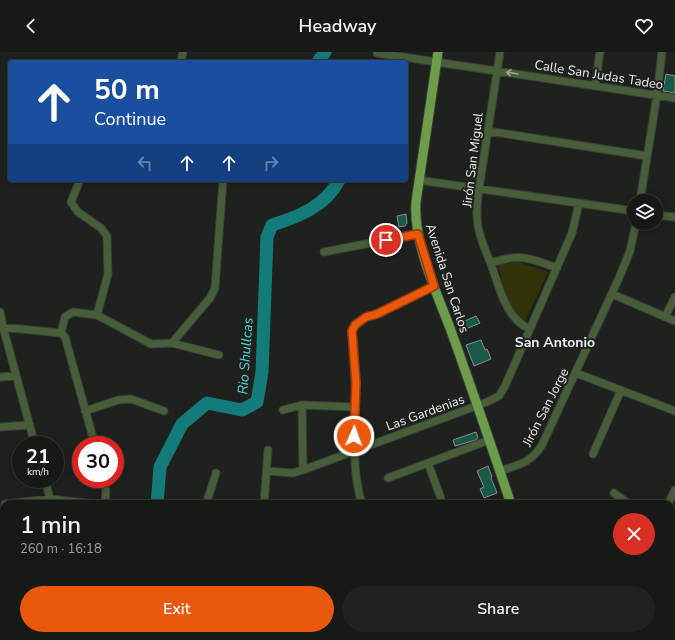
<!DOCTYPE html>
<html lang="en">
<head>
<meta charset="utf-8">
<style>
	body { margin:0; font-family:"Nunito Sans",sans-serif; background:#1f221f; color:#f1f3f6; height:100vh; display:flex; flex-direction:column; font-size:15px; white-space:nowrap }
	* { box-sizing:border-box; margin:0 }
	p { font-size:13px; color:#9ea0a1 }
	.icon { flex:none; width:22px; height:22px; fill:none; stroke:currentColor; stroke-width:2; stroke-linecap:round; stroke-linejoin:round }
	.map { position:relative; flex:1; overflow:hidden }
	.drawer { position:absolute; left:0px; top:448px; width:675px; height:140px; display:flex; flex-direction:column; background:#161916; border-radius:12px 12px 0 0; box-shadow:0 2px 10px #0003,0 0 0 1px #353835 }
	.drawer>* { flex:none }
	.banner { position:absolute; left:8px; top:8px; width:400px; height:122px; border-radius:4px; box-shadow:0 2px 10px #0003,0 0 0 1px #353835; background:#1a4fa0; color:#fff; overflow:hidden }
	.buttons { position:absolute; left:627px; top:142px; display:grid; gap:8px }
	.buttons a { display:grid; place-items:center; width:36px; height:36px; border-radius:50%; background:#161916; box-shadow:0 2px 10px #0003,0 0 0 1px #353835; font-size:20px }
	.speed { position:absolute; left:12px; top:384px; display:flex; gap:8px; font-size:20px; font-weight:700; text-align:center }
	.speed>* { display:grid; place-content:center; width:52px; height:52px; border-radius:50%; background:#161916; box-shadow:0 2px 10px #0003,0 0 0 1px #353835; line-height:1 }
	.speed small { font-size:10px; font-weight:400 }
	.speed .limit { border:6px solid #d22; background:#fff; color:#111 }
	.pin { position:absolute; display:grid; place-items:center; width:34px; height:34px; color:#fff; margin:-17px; border:2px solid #fff; border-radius:50%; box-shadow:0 1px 4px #0007 }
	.me { position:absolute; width:44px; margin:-22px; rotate:2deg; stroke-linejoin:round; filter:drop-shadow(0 0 3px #0008) }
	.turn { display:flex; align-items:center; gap:14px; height:84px; padding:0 20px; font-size:18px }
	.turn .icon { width:52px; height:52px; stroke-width:2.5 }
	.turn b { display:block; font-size:28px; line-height:34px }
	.lanes { display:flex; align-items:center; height:38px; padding:0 20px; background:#0003; justify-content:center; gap:20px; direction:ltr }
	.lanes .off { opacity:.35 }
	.round { display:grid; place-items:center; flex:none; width:42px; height:42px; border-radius:21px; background:#1f221f }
	.summary { display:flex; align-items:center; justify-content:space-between; height:68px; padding:0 20px }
	h1 { font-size:24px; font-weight:600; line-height:30px }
	.cta { display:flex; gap:8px; margin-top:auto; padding:8px 20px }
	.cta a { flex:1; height:46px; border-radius:24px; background:#ea580c; color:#fff; font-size:16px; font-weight:600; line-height:46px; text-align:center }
	.cta a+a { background:#1f221f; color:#f1f3f6 }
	header { display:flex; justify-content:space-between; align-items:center; height:52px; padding:0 20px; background:#161916; font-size:18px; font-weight:600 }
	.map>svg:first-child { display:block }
	.green { fill:#31340b }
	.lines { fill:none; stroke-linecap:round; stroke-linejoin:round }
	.river { stroke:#137c7b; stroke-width:13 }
	.building { fill:#18594a; stroke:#898e8c }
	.minor-casing { stroke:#3b3e3b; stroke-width:9 }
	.major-casing { stroke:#3b3e3b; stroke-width:11 }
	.minor { stroke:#475e38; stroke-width:7 }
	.major { stroke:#6d9d4a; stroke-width:9 }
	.oneway { stroke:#9aa692 }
	.route-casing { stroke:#983908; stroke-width:10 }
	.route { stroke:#ea580c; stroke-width:7 }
	.labels { text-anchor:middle; stroke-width:4; stroke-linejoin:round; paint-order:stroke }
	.street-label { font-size:13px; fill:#eceeec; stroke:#1e211e }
	.neighbourhood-label { font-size:14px; font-weight:bold; fill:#eceeec; stroke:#1e211e }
	.water-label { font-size:14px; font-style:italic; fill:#50d8d8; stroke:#1e211e }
</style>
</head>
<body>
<header><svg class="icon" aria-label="back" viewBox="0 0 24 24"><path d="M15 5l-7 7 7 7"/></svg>Headway<svg class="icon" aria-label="heart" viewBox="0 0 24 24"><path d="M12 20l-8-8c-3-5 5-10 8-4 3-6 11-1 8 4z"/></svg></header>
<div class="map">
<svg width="675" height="588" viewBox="0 0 675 588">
	<rect width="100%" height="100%" fill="#1e211e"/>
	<path class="green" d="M519 210 548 220 523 273 506 245 498 213Z
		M374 584H424L423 588H374Z"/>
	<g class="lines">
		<path class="river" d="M318 10 325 0
			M157 452 160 415 182 372 207 351 242 358 257 350 262 320 267 185 272 173C298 165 326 154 339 128
			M137 588V584"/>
	</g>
	<path class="building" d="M666 22 675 24V41L663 39Z
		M406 162 407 171 405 174 399 175 397 164Z
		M476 264 480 271 461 279 458 272Z
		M481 288 485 298 487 297 491 307 474 314 466 293Z
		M476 380 478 385 476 388 455 394 453 388Z
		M488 414 492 425 491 426 497 441 484 446 480 437 484 435 477 419Z"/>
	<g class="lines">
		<defs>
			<path id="minor" d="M500 0 479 137C477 149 476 161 478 174 480 187 486 200 491 212 499 234 506 268 530 277
				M377 1 675 46
				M181 10 183 0
				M595 34 600 0
				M488 79 647 104
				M80 128 71 150 78 160 101 176 107 184 108 222 97 263
				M418 128 634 159
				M640 149 657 43 662 0
				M656 163 675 165
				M324 200 417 182
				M491 211C519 201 530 206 557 216
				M612 242 675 269
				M0 260 3 275 35 393
				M665 265 675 245
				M0 275 61 281 65 285 95 393
				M61 281 65 265 73 260 97 263 151 292 172 291 219 303
				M172 291 210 246 215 236 223 128
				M576 321 675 359
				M0 325 16 324
				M302 353 303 418
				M283 358 302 353 355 355
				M85 359 118 348 131 347 164 359
				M0 375 30 373
				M593 402 621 338
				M428 411 443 452
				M267 419 293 421 303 418 487 350 499 344 505 334 572 181 579 151
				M500 419C518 413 531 411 542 393L619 226 630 199 636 171
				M388 426 489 388
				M45 427 50 447 49 452
				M104 427 106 439 105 452
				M614 441 629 452
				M5 452 50 447 96 452
				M208 452V446L216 421
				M264 452 268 398
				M362 452C352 420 355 388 355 355 356 330 354 304 352 279L355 273 366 265 377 262 434 234
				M668 452 675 438
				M0 458 2 478
				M671 491 675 490
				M0 535H4
				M32 584 33 588
				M88 584V588
				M487 584 488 588
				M232 585 271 588
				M304 588V584
				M367 588V584
				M440 588V584
				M634 588V584"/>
			<path id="major" d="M438 0 416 150C413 190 436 239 450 276 471 334 491 393 511 452
				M550 584 551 588"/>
		</defs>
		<use href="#minor" class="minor-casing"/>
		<use href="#major" class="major-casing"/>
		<use href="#minor" class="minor"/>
		<use href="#major" class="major"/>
	</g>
	<defs><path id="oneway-shaft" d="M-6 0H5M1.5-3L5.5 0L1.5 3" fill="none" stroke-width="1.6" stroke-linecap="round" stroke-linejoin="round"/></defs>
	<use class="oneway" href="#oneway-shaft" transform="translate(512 21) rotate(-171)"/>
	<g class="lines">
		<defs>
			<path id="route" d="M354 384 356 331 352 279 355 273 366 265 377 262 434 234 418 182 386 188"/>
		</defs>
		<use href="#route" class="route-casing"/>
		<use href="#route" class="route"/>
	</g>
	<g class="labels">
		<g class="street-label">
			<text transform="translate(599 22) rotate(9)" y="5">Calle San Judas Tadeo</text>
			<text transform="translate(472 108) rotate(-83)" y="5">Jirón San Miguel</text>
			<text transform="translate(448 226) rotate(72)" y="5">Avenida San Carlos</text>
			<text transform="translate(545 355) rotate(-63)" y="5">Jirón San Jorge</text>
			<text transform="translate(425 360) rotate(-20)" y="5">Las Gardenias</text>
		</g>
		<g class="neighbourhood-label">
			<text x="555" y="295">San Antonio</text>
		</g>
		<g class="water-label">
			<text transform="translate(245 304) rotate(-86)" y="5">Rio Shullcas</text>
		</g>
	</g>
</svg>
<div class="buttons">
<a><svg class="icon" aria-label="layers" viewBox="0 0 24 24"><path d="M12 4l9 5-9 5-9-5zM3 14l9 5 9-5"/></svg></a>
</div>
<div class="speed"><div>21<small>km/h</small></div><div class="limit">30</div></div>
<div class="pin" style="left:386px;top:188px;background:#d93025"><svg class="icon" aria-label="arrive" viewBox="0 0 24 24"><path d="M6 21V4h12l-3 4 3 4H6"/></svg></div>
<svg class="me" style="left:354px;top:384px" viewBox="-20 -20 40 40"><circle r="17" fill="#ea580c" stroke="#fff" stroke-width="3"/><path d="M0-11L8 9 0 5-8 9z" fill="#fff"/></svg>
<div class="banner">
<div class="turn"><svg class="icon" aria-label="ahead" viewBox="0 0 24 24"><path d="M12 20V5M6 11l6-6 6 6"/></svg><div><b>50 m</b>Continue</div></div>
<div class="lanes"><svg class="icon off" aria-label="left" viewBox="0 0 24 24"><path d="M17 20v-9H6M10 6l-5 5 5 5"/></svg><svg class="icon" aria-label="ahead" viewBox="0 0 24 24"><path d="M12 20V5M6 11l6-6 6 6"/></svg><svg class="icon" aria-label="ahead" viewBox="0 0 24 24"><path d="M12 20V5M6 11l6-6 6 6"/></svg><svg class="icon off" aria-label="right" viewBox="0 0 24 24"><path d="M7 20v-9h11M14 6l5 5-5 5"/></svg></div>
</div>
<section class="drawer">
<div class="summary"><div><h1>1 min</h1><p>260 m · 16:18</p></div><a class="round" style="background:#d93025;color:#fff"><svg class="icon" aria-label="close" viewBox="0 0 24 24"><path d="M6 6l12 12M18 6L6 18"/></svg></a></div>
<div class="cta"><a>Exit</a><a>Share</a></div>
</section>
</div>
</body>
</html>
